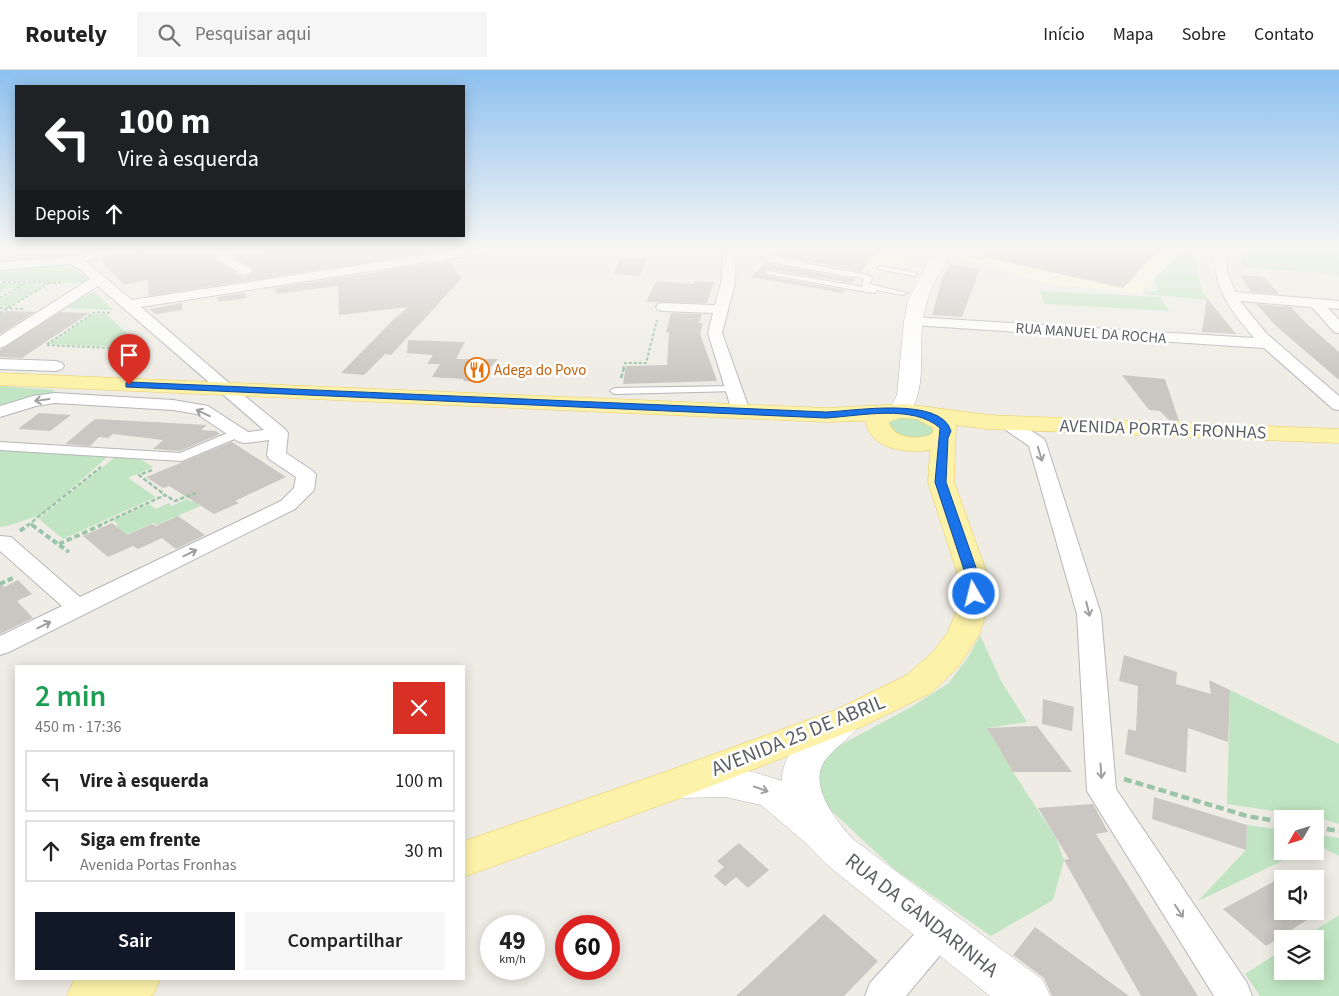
<!DOCTYPE html>
<html lang="pt">
<head>
<meta charset="utf-8">
<style>
	body { margin:0; font-family:"Source Sans 3",sans-serif; background:#f6f6f6; color:#222; height:100vh; display:flex; flex-direction:column; font-size:19px; white-space:nowrap }
	* { box-sizing:border-box; margin:0 }
	p { font-size:16px; color:#767676 }
	.icon { flex:none; width:28px; height:28px; fill:none; stroke:currentColor; stroke-width:2; stroke-linecap:round; stroke-linejoin:round }
	.map { position:relative; flex:1; overflow:hidden }
	.details { position:absolute; left:15px; top:595px; width:450px; height:315px; display:flex; flex-direction:column; background:#fff; border-radius:0px; box-shadow:0 2px 12px #0003 }
	.details>* { flex:none }
	.guide { position:absolute; left:15px; top:15px; width:450px; height:152px; border-radius:0px; box-shadow:0 2px 12px #0003; background:#202124; color:#fff; overflow:hidden }
	.needle { width:32px; rotate:231deg }
	.fabs { position:absolute; left:1274px; top:740px; display:grid; gap:10px }
	.fabs a { display:grid; place-items:center; width:50px; height:50px; border-radius:0px; background:#fff; box-shadow:0 2px 12px #0003; font-size:25px }
	.speed { position:absolute; left:480px; top:845px; display:flex; gap:10px; font-size:25px; font-weight:700; text-align:center }
	.speed>* { display:grid; place-content:center; width:65px; height:65px; border-radius:50%; background:#fff; box-shadow:0 2px 12px #0003; line-height:1 }
	.speed small { font-size:12px; font-weight:400 }
	.speed .limit { border:8px solid #d22; background:#fff; color:#111 }
	.pin { position:absolute; display:grid; place-items:center; width:42px; height:42px; color:#fff; margin:-51px -21px; border-radius:50% 50% 50% 0; rotate:-45deg; box-shadow:0 0 5px #0007 }
	.pin .icon { rotate:45deg }
	.me { position:absolute; width:55px; margin:-28px; rotate:352deg; stroke-linejoin:round; filter:drop-shadow(0 0 4px #0008) }
	.turn { display:flex; align-items:center; gap:18px; height:105px; padding:0 20px; font-size:22px }
	.turn .icon { width:65px; height:65px; stroke-width:2.5 }
	.turn b { display:block; font-size:35px; line-height:42px }
	.then { display:flex; align-items:center; height:48px; padding:0 20px; background:#0003; gap:10px; font-size:19px }
	.round { display:grid; place-items:center; flex:none; width:52px; height:52px; border-radius:0px; background:#f6f6f6 }
	.head { display:flex; align-items:center; justify-content:space-between; height:85px; padding:0 20px }
	h1 { font-size:30px; font-weight:600; line-height:38px; color:#1e9e55 }
	.cta { display:flex; gap:10px; margin-top:auto; padding:10px 20px }
	.cta a { flex:1; height:58px; border-radius:0px; background:#111827; color:#fff; font-size:20px; font-weight:600; line-height:58px; text-align:center }
	.cta a+a { background:#f6f6f6; color:#222 }
	ul { padding:0; list-style:none }
	li { display:flex; align-items:center; gap:15px; height:62px; margin:0 10px 8px; padding:0 10px; border:2px solid #e0e0e0; border-radius:0px }
	li div { flex:1 }
	li b { display:block; font-size:19px }
	li em { font-style:normal }
	header { display:flex; align-items:center; gap:30px; box-sizing:border-box; height:70px; padding:0 25px; background:#fff; border-bottom:1px solid #e0e0e0 }
	header strong { font-size:24px }
	nav { display:flex; gap:28px; margin-inline-start:auto; font-size:18px }
	.search { width:350px; height:45px; background:#f6f6f6; display:flex; align-items:center; gap:12px; box-sizing:border-box; padding:0 18px; border-radius:0px; color:#767676; font-size:19px }
	.map>svg:first-child { display:block }
	.commercial { fill:#fdf6da }
	.green { fill:#c1e5c2 }
	.building { fill:#cac6c1 }
	.lines { fill:none; stroke-linecap:round; stroke-linejoin:round }
	.service-casing { stroke:#b4b6ba; stroke-width:2 }
	.pedestrian-casing { stroke:#b4b6ba; stroke-width:2 }
	.minor-casing { stroke:#b4b6ba; stroke-width:2 }
	.tertiary-casing { stroke:#b4b6ba; stroke-width:1 }
	.secondary-casing { stroke:#b3b6bb; stroke-width:1 }
	.primary-casing { stroke:#edca5e; stroke-width:1 }
	.path-far3 { stroke:#9ac5a8; stroke-width:2; stroke-dasharray:3 2; stroke-linecap:butt }
	.path-far2 { stroke:#9ac5a8; stroke-width:2.5; stroke-dasharray:4.5 2; stroke-linecap:butt }
	.path-far1 { stroke:#9ac5a8; stroke-width:4; stroke-dasharray:5.5 3; stroke-linecap:butt }
	.path { stroke:#9ac5a8; stroke-width:4.5; stroke-dasharray:8 4; stroke-linecap:butt }
	.service { fill:#fff; fill-rule:evenodd }
	.pedestrian { fill:#fff; fill-rule:evenodd }
	.minor { fill:#fff; fill-rule:evenodd }
	.tertiary { fill:#fff; fill-rule:evenodd }
	.secondary { fill:#fff; fill-rule:evenodd }
	.primary { fill:#fcf2aa; fill-rule:evenodd }
	.oneway { stroke:#9d9fa2 }
	.route { fill:#1a73e8; stroke:#114b97 }
	.labels { text-anchor:middle; stroke-width:5; stroke-linejoin:round; paint-order:stroke }
	.far-street-label { font-size:15px; fill:#5c5f64; stroke:#fff }
	.far-food-label { font-size:15px; fill:#c56008; stroke:#fff; text-anchor:start }
	.street-label { font-size:18px; fill:#5c5f64; stroke:#fff }
	.near-street-label { font-size:21px; fill:#5c5f64; stroke:#fff }
</style>
</head>
<body>
<header>
<strong>Routely</strong>
<div class="search"><svg class="icon" aria-label="search" viewBox="0 0 24 24"><circle cx="10" cy="10" r="6"/><path d="M15 15l6 6"/></svg>Pesquisar aqui</div>
<nav><a>Início</a><a>Mapa</a><a>Sobre</a><a>Contato</a></nav>
</header>
<div class="map">
<svg width="1339" height="926" viewBox="0 0 1339 926">
	<rect width="100%" height="100%" fill="#eeece4"/>
	<path class="commercial" d="M768 179H1182L1140 223 1050 214 952 185 918 179 900 205 769 183Z"/>
	<path class="green" d="M1184 179H1196L1194 184 1202 221 1208 230 1145 224V222L1156 221 1158 218 1154 212 1156 208Z
		M1244 179H1339V205L1242 197Z
		M61 196 77 200 89 210 83 213 0 211V199Z
		M0 213 45 215 8 237 0 236V230L19 219 9 218 0 223Z
		M1039 221 1160 227 1169 241 1045 234Z
		M91 223H95L113 240 64 238Z
		M94 244H106L143 278 49 274Z
		M0 316 55 320 51 324 0 338Z
		M911 345 938 360 927 369 901 368 886 352Z
		M0 380 111 384 40 446C26 448 14 456 0 457Z
		M115 387 138 388 153 397 128 408 156 427 63 469 39 449Z
		M200 428 198 434 200 436 157 455 153 453 126 465 116 456 118 454 113 450 149 434 156 439 169 433 172 436 187 429 191 432Z
		M980 565 1001 611 1027 652 987 658 1013 702 1056 768 1064 790 1053 830 991 866 894 799 824 734 814 714 817 697 833 679 913 636 949 613 969 586Z
		M1230 620 1339 674V754L1320 748 1227 734Z
		M1247 755 1282 760V781H1303L1198 831 1246 780Z
		M1315 764 1339 768V786L1318 775 1315 776Z
		M1339 845V926H1260L1245 904 1282 880V901H1315V869H1301Z"/>
	<path class="building" d="M137 179H148L150 181 173 179 181 183 200 179 240 206 246 207 255 200 234 187 266 179H438L440 181 149 226 148 210 124 215 100 190 128 184 132 180Z
		M782 179H879L861 202 776 184Z
		M979 179H1160L1123 218 988 188 987 184 978 182Z
		M621 188 647 189 640 206 613 204Z
		M448 191 462 208 391 285 385 284 364 305 341 303 394 249 408 237 339 245 338 216 277 224 274 218Z
		M766 193 851 209 856 208 852 213 768 199 763 203 766 206 845 220 843 223 751 207Z
		M950 194 980 199 962 247 932 245 942 209Z
		M1240 205 1264 207 1279 224 1251 222Z
		M656 211 694 214V211L714 212 707 233 646 232Z
		M245 223 246 228 218 232 217 227Z
		M1207 228 1236 264 1202 262Z
		M182 233V240L156 244 149 239Z
		M1256 234 1291 237 1306 253 1339 282V310L1276 256Z
		M6 241 35 242 0 264V244Z
		M60 242 89 243 22 288 0 287V280Z
		M671 243 702 244 699 253H703L700 264 717 311 623 314 626 296 667 295 669 262H666Z
		M408 270 465 272 456 289H498L477 312 463 311 464 309 432 307 440 294H427L433 285 407 283Z
		M1122 305 1165 309 1179 351 1169 350 1160 341 1149 340Z
		M39 343 71 345 50 361 18 359Z
		M95 349 207 355 201 360 216 361 220 364 180 381 153 379 163 370 113 364 108 368 99 367 90 376 65 374Z
		M232 372 286 407 235 431 239 433 214 444 169 416 163 418 146 407Z
		M178 446 205 465 176 479 162 468 138 479 133 476 108 487 83 466 112 453 127 465 152 454 156 456Z
		M18 510 32 524 17 531 33 548 0 564V513L4 517Z
		M1124 585 1177 602 1176 614 1211 624 1209 610 1230 620 1228 672 1188 658 1186 703 1125 684 1128 659 1136 661 1138 616 1119 611Z
		M1043 629 1074 637 1072 661 1042 654Z
		M1037 656 1072 702H1013L987 658Z
		M1154 727 1247 755 1246 780 1152 749Z
		M1093 734 1108 762 1096 764 1198 926H1141L1064 790 1069 789 1038 738Z
		M739 773 769 800 748 818 736 807 725 816 714 806 724 797 717 791Z
		M1282 807V841H1321L1266 876 1223 839Z
		M824 844 878 891 844 926H736Z
		M1035 857 1129 926H1052L1044 908 1013 885Z"/>
	<g class="lines">
		<defs>
			<path id="service" d="M942 179H954L987 186 984 188Z
				M773 186 785 187 813 195 864 204 872 208 870 214 907 223 903 225 876 220V223H873L766 204 765 203 768 201 864 217 862 215 864 209 854 206 851 207 764 191Z
				M880 196 914 202 917 204 914 206 878 199 877 198Z
				M734 316 737 317V321L614 324 610 321 614 318Z"/>
			<path id="pedestrian" d="M237 359 242 360 244 363 242 366 182 391 0 380V372L180 383Z"/>
			<path id="minor" d="M107 179H130L128 182 85 191 132 230 464 179H492L486 183 141 237 236 319 285 359 288 363 286 383 313 401 316 405 314 420 295 439 9 582 0 585V566L62 536 0 481V466L11 467 80 527 281 431 294 418 296 407 269 389 267 385 269 370 245 373 239 372 197 344 173 340 55 333 36 336 0 347V336L33 326 55 323 173 330 208 336 248 362 264 360 98 216 5 276 0 278V266L90 209 81 200 70 194 0 200V192L71 186Z
				M202 179H216L220 181 250 179 248 182 229 186 253 201 246 205 241 204Z
				M724 179H736L735 213 722 263 750 341 747 345 741 346 735 345 732 341 708 263 713 243 663 241 658 240 656 237 658 234 663 233 715 235 721 213Z
				M1214 179H1226L1227 201 1235 222 1339 231V239L1328 238 1339 250V263L1334 262 1312 237 1240 231 1266 263 1339 326V340L1333 339 1264 278 913 255 908 254 906 251 908 248 913 247 1254 268C1229 238 1214 220 1214 179Z
				M0 289 56 291 62 293 64 296 62 299 56 301 0 299Z
				M1006 347 1012 348 1044 369 1046 373 1101 544 1116 719 1247 913 1252 926H1214L1087 721 1077 544 1029 376 1000 356 997 352 1000 348Z
				M940 844 952 849 957 860 952 871 906 926H865L870 913 928 849Z"/>
			<path id="tertiary" d="M845 637 857 641 863 650C854 666 837 675 826 689 806 714 837 752 854 770L1043 910 1050 926H990L826 794 807 774 761 735 725 727 684 728 671 724 665 713 671 702C707 690 747 699 782 711 780 682 819 645 845 637Z"/>
			<path id="secondary" d="M938 179H954C940 200 927 223 923 248 918 281 928 317 908 346L900 348 892 346 889 341 897 325 904 251 908 231 930 188Z"/>
			<path id="primary" d="M0 303 826 338 906 334 988 345 1339 359V373L988 359 956 355 954 412 990 512 988 537 979 565 974 573 958 597 931 623 859 658 691 724 464 807V771L665 702 835 640 907 605 934 581 948 562 958 537 960 512 928 412 930 380C907 384 869 379 866 351L826 352 0 315ZM900 348 917 349 933 358V363C922 371 892 369 889 352Z
				M76 909H160L153 925 150 926H67L74 910Z"/>
		</defs>
		<use href="#service" class="service-casing"/>
		<use href="#pedestrian" class="pedestrian-casing"/>
		<use href="#minor" class="minor-casing"/>
		<use href="#tertiary" class="tertiary-casing"/>
		<use href="#secondary" class="secondary-casing"/>
		<use href="#primary" class="primary-casing"/>
		<path class="path-far3" d="M3 212 64 213
			M0 228 26 213
			M0 238 24 239
			M0 243 49 213
			M110 243 95 242 46 275 151 280
			M623 299 625 293H646L657 250"/>
		<path class="path-far2" d="M621 308 624 298
			M152 400 139 405 165 425
			M31 454 34 456
			M27 456 101 397
			M98 456 165 425 175 431 196 423"/>
		<path class="path-far1" d="M32 455 69 482
			M20 461 28 455
			M59 474 101 455
			M0 514 15 507"/>
		<path class="path" d="M1124 709 1247 746 1282 752
			M1315 757 1339 761"/>
		<use href="#service" class="service"/>
		<use href="#pedestrian" class="pedestrian"/>
		<use href="#minor" class="minor"/>
		<use href="#tertiary" class="tertiary"/>
		<use href="#secondary" class="secondary"/>
		<use href="#primary" class="primary"/>
	</g>
	<defs><path id="oneway-shaft" d="M-6 0H5M1.5-3L5.5 0L1.5 3" fill="none" stroke-width="1.6" stroke-linecap="round" stroke-linejoin="round" transform="scale(1.25)"/></defs>
	<g class="oneway">
		<use href="#oneway-shaft" transform="translate(42 330) rotate(172)"/>
		<use href="#oneway-shaft" transform="translate(203 343) rotate(-155)"/>
		<use href="#oneway-shaft" transform="translate(1040 384) rotate(73)"/>
		<use href="#oneway-shaft" transform="translate(190 483) rotate(-26)"/>
		<use href="#oneway-shaft" transform="translate(1088 539) rotate(76)"/>
		<use href="#oneway-shaft" transform="translate(44 555) rotate(-26)"/>
		<use href="#oneway-shaft" transform="translate(1101 701) rotate(86)"/>
		<use href="#oneway-shaft" transform="translate(761 719) rotate(19)"/>
		<use href="#oneway-shaft" transform="translate(1179 841) rotate(57)"/>
	</g>
	<linearGradient id="sky" x2="0" y2="1"><stop stop-color="#8dc0f0"/><stop offset="0.58" stop-color="#f7f6f3"/><stop offset="1" stop-color="#f7f6f3" stop-opacity="0"/></linearGradient>
	<rect width="1339" height="308" fill="url(#sky)"/>
	<path class="route" d="M129 312 826 342C854 341 941 326 951 361L948 368 946 412 981 512 980 524 974 528 968 524V512L935 412 940 358C913 334 860 346 826 348L126 317V313Z"/>
	<defs>
		<symbol id="restaurant-ring" viewBox="-11 -11 22 22"><circle r="9.5" fill="#fff" stroke="#e8710a" stroke-width="1.5"/><path d="M-5-6h1v4h1v-4h1v4h1v-4h1v5L-1.5 .5V6h-2V.5L-5-1ZM5-6V6H3V1.5H1.5Q1.5-4 5-6Z" fill="#e8710a"/></symbol>
	</defs>
	<g fill-rule="evenodd">
		<use href="#restaurant-ring" x="463" y="286" width="28" height="28"/>
	</g>
	<g class="labels">
		<g class="far-street-label">
			<text transform="translate(1091 263) rotate(4)" y="5">RUA MANUEL DA ROCHA</text>
		</g>
		<g class="far-food-label">
			<text x="494" y="305">Adega do Povo</text>
		</g>
		<g class="street-label">
			<text transform="translate(1163 359) rotate(2)" y="6">AVENIDA PORTAS FRONHAS</text>
		</g>
		<g class="near-street-label">
			<text transform="translate(798 665) rotate(-22)" y="7">AVENIDA 25 DE ABRIL</text>
			<text transform="translate(922 845) rotate(38)" y="7">RUA DA GANDARINHA</text>
		</g>
	</g>
</svg>
<div class="fabs">
<a><svg class="needle" viewBox="-14 -14 28 28"><path d="M0-13l5 13h-10z" fill="#e53935"/><path d="M0 13l5-13h-10z" fill="#767676"/></svg></a>
<a><svg class="icon" aria-label="sound" viewBox="0 0 24 24"><path d="M4 9h4l5-4v14l-5-4H4zM17 9q2 3 0 6"/></svg></a>
<a><svg class="icon" aria-label="layers" viewBox="0 0 24 24"><path d="M12 4l9 5-9 5-9-5zM3 14l9 5 9-5"/></svg></a>
</div>
<div class="speed"><div>49<small>km/h</small></div><div class="limit">60</div></div>
<div class="pin" style="left:129px;top:315px;background:#d93025"><svg class="icon" aria-label="arrive" viewBox="0 0 24 24"><path d="M6 21V4h12l-3 4 3 4H6"/></svg></div>
<svg class="me" style="left:974px;top:524px" viewBox="-20 -20 40 40"><circle r="17" fill="#1a73e8" stroke="#fff" stroke-width="3"/><path d="M0-11L8 9 0 5-8 9z" fill="#fff"/></svg>
<div class="guide">
<div class="turn"><svg class="icon" aria-label="left" viewBox="0 0 24 24"><path d="M17 20v-9H6M10 6l-5 5 5 5"/></svg><div><b>100 m</b>Vire à esquerda</div></div>
<div class="then">Depois<svg class="icon" aria-label="ahead" viewBox="0 0 24 24"><path d="M12 20V5M6 11l6-6 6 6"/></svg></div>
</div>
<section class="details">
<div class="head"><div><h1>2 min</h1><p>450 m · 17:36</p></div><a class="round" style="background:#d93025;color:#fff"><svg class="icon" aria-label="close" viewBox="0 0 24 24"><path d="M6 6l12 12M18 6L6 18"/></svg></a></div>
<ul>
<li><svg class="icon" aria-label="left" viewBox="0 0 24 24"><path d="M17 20v-9H6M10 6l-5 5 5 5"/></svg><div><b>Vire à esquerda</b></div><em>100 m</em></li>
<li><svg class="icon" aria-label="ahead" viewBox="0 0 24 24"><path d="M12 20V5M6 11l6-6 6 6"/></svg><div><b>Siga em frente</b><p>Avenida Portas Fronhas</p></div><em>30 m</em></li>
</ul>
<div class="cta"><a>Sair</a><a>Compartilhar</a></div>
</section>
</div>
</body>
</html>
